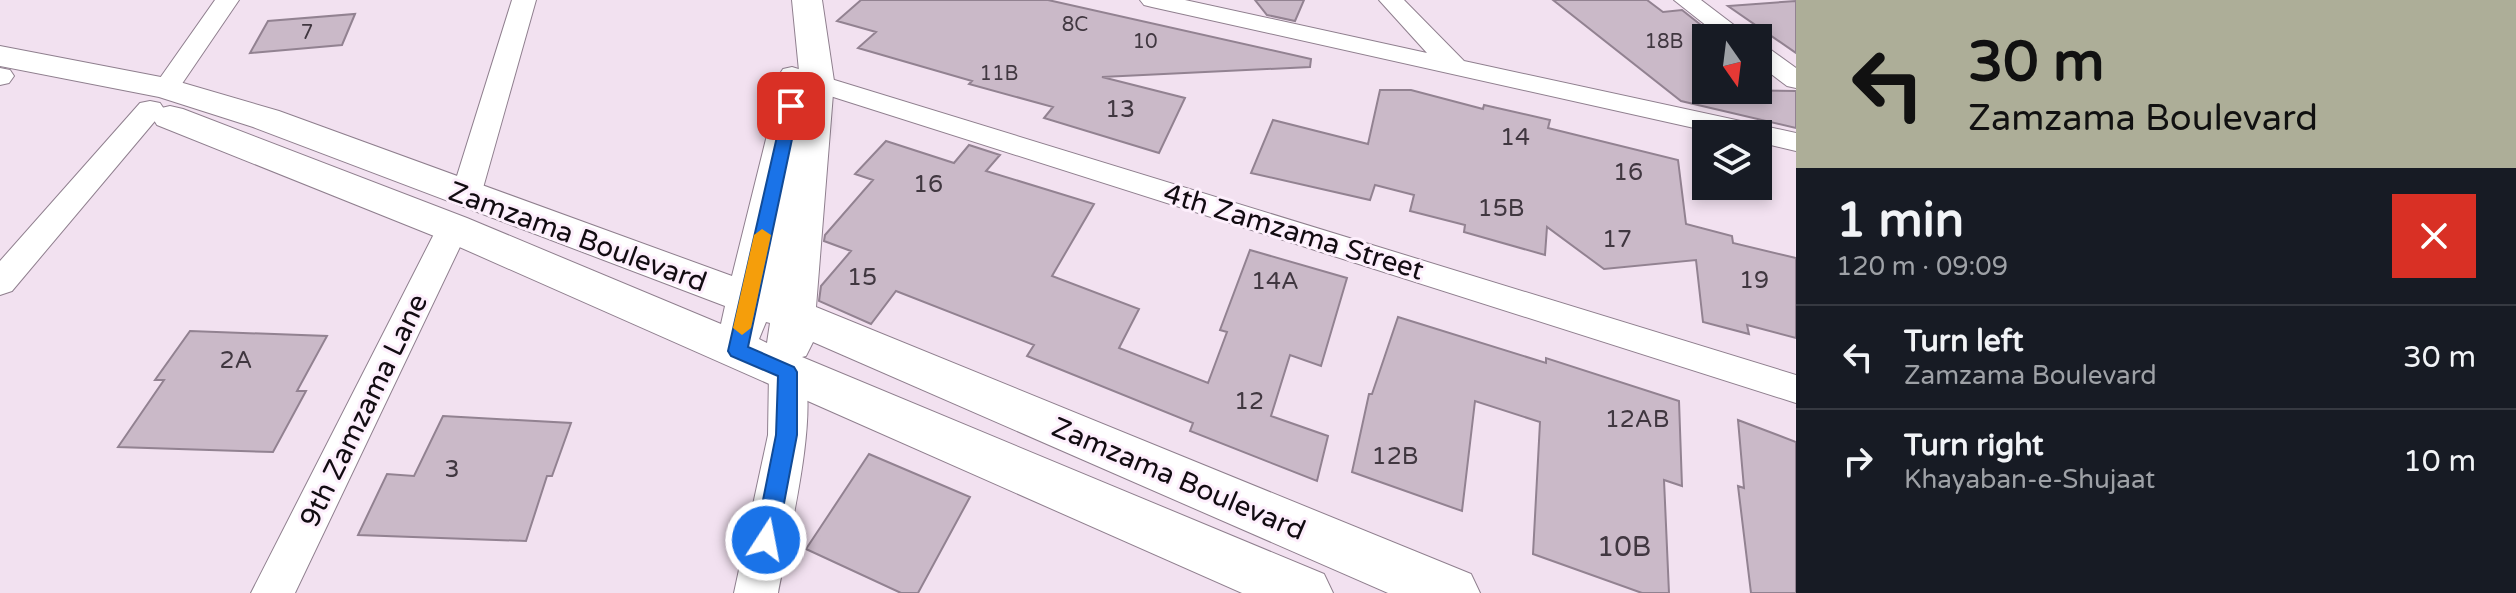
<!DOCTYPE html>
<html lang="en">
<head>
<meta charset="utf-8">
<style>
	body { margin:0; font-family:"Varela Round",sans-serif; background:#20242c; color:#f1f3f6; height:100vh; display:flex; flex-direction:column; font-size:30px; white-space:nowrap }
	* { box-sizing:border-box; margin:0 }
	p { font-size:26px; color:#9ea1a6 }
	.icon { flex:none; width:44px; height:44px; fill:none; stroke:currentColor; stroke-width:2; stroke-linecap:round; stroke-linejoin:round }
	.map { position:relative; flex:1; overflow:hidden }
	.details { display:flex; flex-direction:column; background:#171b24; width:720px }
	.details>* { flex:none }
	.top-card { background:#adae98; color:#111; overflow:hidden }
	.needle { width:52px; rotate:166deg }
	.buttons { position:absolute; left:1692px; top:24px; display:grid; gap:16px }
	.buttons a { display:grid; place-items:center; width:80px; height:80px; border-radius:0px; background:#171b24; box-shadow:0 4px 12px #0003; font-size:40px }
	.pin { position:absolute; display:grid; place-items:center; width:68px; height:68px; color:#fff; margin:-34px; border-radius:16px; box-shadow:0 4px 12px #0006 }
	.me { position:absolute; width:88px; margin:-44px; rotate:11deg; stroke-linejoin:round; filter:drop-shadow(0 0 6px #0008) }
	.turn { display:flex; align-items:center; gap:28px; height:168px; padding:0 40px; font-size:36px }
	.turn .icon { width:104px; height:104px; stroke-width:2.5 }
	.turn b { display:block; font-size:56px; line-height:68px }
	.round { display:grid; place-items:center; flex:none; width:84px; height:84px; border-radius:0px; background:#20242c }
	.head { display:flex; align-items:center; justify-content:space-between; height:136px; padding:0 40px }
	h1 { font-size:48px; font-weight:800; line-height:60px }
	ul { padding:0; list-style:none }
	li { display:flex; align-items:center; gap:24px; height:104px; padding:0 40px; border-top:2px solid #363941 }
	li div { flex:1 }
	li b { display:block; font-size:30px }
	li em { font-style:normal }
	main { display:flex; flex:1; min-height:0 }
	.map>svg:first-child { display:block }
	.building { fill:#cab9c8; stroke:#928291; stroke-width:2 }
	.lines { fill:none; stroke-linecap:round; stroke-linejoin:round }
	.street-casing { stroke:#8f7f8e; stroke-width:2 }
	.secondary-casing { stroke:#8f7f8e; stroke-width:2 }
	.street { fill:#fff; fill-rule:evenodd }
	.secondary { fill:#fff; fill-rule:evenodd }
	.route { fill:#1a73e8; stroke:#114b97; stroke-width:2 }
	.slow { fill:#f59e0b }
	.labels { text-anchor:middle; stroke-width:6; stroke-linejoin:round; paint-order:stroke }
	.far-number-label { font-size:20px; fill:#403740 }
	.number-label { font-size:24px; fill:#403740 }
	.street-label { font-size:28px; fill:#120c12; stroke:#fdeffc }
	.near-number-label { font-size:28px; fill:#403740 }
</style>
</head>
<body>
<main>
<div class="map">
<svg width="1796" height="593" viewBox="0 0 1796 593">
	<rect width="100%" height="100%" fill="#f2e1f0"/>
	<path class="building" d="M861 0H1048L1311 59 1310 67 1102 77 1185 98 1159 153 1044 118 1053 107 969 84 972 81 858 48 876 32 837 21Z
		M1255 0H1304L1295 21 1267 15Z
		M1553 0H1647L1663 12 1682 10 1706 29V90L1796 91V128L1681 101Z
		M1796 1V53L1728 6Z
		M355 14 342 45 250 53 268 21Z
		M1380 90H1411L1483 109 1484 105 1550 120 1548 128 1678 160 1686 224 1732 236 1733 243 1796 258V338L1747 325 1749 334 1703 322 1696 260 1604 269 1547 227 1545 255 1464 232 1465 225 1410 211 1414 195 1375 185 1370 200 1251 173 1273 120 1368 144Z
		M886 141 954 163 969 145 1000 155 986 171 1094 204 1052 276 1139 309 1119 348 1208 383 1227 332 1220 330 1250 250 1347 278 1321 366 1290 355 1271 416 1328 436 1317 481 1190 431 1193 423 1027 356 1034 345 896 291 871 324 819 301 821 286 851 251 824 241 825 235 873 180 855 174Z
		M1398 317 1546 363V358L1679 401 1682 486 1664 480 1669 593H1642L1533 554 1540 422 1475 401 1462 511 1352 472 1369 394H1372Z
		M190 331 327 336 297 391H306L273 452 118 447 164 380H155Z
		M443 416 571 423 552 476H547L526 541 358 535 387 474 414 476Z
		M1738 420 1796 442V593H1751L1738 486 1744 488Z
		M869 454 970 497 918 593H901L806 549Z"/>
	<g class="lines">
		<defs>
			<path id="street" d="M215 0H239L175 94H157L153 88Z
				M512 0H536L481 195 477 202 466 205 455 202 451 195Z
				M1140 0H1185L1427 53 1379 0H1404L1464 61 1796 133V151L1758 142V134H1721L1152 7 1144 5Z
				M1674 0H1701L1751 38H1722Z
				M1758 44 1767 47 1796 68V88L1787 86 1758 64Z
				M792 67 1796 375V403L783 81 779 75 783 69Z
				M0 68 10 70 14 76 9 83 0 85Z
				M150 101 160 103 164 109 160 115 12 291 0 295V261L140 103Z
				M453 218 464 221 469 228 295 593H251L437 228 442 221Z
				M787 358 800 362C823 404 787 543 778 593H734L768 435 769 372 774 362Z"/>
			<path id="secondary" d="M792 0H822L834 81 816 307 1471 574 1480 593H1388L813 342 806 356 802 357 1324 574 1333 593H1242L439 238 157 125 152 117 157 109 170 106 183 109 467 218 721 324 725 306 253 127 159 97 0 66V46L166 78 279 111 732 276 771 119 776 111 796 110 800 81ZM766 322 770 323 767 343 759 339Z"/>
		</defs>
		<use href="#street" class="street-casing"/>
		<use href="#secondary" class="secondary-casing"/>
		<use href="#street" class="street"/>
		<use href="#secondary" class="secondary"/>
	</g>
	<path class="route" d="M791 102 799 106 748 347 794 367 797 372V435L777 540 774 547 766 550 758 547 755 540 776 435 778 376 731 356 728 351 784 106Z"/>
	<path class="slow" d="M762 229 771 235 751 328 742 335 733 328 754 235Z"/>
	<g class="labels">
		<g class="far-number-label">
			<text x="1075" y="31">8C</text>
			<text x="307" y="39">7</text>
			<text x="1145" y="48">10</text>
			<text x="1664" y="48">18B</text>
			<text x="999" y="80">11B</text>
		</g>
		<g class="number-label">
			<text x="1120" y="117">13</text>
			<text x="1515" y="145">14</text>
			<text x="1628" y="180">16</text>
			<text x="928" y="192">16</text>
			<text x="1501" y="216">15B</text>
			<text x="1617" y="247">17</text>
			<text x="862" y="285">15</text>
			<text x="1754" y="288">19</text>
			<text x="1275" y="289">14A</text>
			<text x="236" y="368">2A</text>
			<text x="1249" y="409">12</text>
			<text x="1637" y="427">12AB</text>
			<text x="1395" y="464">12B</text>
			<text x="452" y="477">3</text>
		</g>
		<g class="street-label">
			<text transform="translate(1294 231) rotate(17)" y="10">4th Zamzama Street</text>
			<text transform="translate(578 236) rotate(20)" y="10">Zamzama Boulevard</text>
			<text transform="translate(363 410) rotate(-64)" y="10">9th Zamzama Lane</text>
			<text transform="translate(1179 478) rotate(23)" y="10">Zamzama Boulevard</text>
		</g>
		<g class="near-number-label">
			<text x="1624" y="556">10B</text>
		</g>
	</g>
</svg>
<div class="buttons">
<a><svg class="needle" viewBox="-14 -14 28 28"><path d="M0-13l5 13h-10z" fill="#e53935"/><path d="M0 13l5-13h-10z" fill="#9ea1a6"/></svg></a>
<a><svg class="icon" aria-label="layers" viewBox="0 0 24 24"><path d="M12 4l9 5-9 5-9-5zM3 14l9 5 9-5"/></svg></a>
</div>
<div class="pin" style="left:791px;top:106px;background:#d93025"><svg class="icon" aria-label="arrive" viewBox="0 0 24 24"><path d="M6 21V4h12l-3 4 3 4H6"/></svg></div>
<svg class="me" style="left:766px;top:540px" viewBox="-20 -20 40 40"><circle r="17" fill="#1a73e8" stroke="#fff" stroke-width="3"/><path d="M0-11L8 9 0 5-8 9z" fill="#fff"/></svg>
</div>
<section class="details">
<div class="top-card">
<div class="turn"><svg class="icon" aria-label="left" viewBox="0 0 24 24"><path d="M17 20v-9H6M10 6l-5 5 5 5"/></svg><div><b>30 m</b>Zamzama Boulevard</div></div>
</div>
<div class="head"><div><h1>1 min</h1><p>120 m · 09:09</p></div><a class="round" style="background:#d93025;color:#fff"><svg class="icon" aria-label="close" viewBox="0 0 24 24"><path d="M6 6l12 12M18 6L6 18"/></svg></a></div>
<ul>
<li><svg class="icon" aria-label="left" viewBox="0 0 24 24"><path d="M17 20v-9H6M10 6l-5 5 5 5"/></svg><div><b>Turn left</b><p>Zamzama Boulevard</p></div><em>30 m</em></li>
<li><svg class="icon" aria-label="right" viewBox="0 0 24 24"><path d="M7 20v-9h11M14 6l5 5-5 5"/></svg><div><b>Turn right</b><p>Khayaban-e-Shujaat</p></div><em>10 m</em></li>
</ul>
</section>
</main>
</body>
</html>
